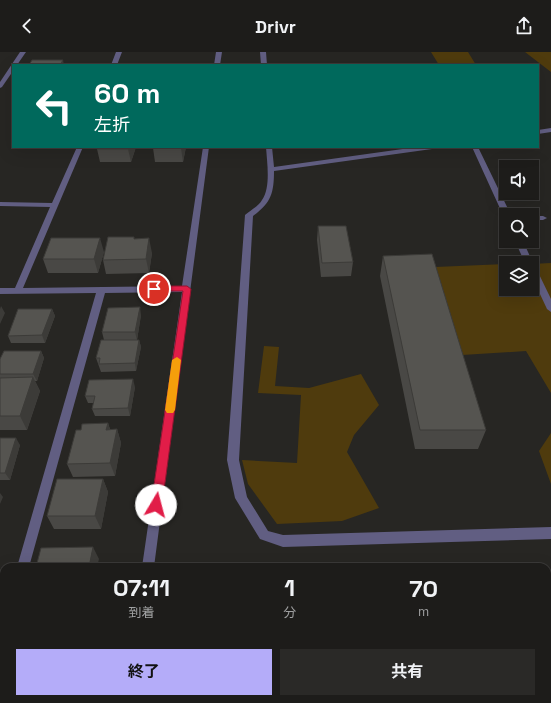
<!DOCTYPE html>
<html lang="ja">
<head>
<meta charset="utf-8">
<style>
	body { margin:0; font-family:"Space Grotesk","Noto Sans JP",sans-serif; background:#2a2927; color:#f1f3f6; height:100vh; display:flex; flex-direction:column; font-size:15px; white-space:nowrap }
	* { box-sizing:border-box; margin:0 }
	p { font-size:13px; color:#a0a1a2 }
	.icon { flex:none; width:22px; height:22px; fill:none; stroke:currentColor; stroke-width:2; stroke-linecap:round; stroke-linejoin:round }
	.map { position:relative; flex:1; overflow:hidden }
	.details { position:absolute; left:0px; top:511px; width:551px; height:140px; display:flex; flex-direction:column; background:#1d1c1a; border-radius:12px 12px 0 0; box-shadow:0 4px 16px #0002,0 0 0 1px #3b3a39 }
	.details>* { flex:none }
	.hud { position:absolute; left:12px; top:12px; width:527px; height:84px; border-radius:0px; box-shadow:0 4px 16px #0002,0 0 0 1px #3b3a39; background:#00695c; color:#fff; overflow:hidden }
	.buttons { position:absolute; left:499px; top:108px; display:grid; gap:8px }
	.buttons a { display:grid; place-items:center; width:40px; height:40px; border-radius:0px; background:#1d1c1a; box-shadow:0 4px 16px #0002,0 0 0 1px #3b3a39; font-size:20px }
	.pin { position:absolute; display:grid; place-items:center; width:34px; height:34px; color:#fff; margin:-17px; border:2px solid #fff; border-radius:50%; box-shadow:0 1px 4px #0007 }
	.me { position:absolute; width:44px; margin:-22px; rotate:8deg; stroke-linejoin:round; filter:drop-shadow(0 0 3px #0008) }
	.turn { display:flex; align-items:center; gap:14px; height:84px; padding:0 16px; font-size:18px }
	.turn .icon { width:52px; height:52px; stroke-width:2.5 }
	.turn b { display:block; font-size:28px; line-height:34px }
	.eta { display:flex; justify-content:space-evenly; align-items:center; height:68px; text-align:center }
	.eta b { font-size:24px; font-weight:700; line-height:28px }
	.button { display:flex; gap:8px; margin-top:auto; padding:8px 16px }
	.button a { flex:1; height:46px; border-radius:0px; background:#b4acf9; color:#111; font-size:16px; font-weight:700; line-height:46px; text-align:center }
	.button a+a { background:#2a2927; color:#f1f3f6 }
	header { display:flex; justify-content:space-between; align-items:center; height:52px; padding:0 16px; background:#1d1c1a; font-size:18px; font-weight:700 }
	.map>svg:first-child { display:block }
	.green { fill:#4f3b0d }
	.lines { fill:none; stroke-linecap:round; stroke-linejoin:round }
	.lane { fill:#615e82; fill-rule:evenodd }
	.street { fill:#615e82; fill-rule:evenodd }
	.wall { fill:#494845 }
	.shaded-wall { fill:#3c3b38 }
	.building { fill:#555450; stroke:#3c3b38 }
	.route { fill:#e11d48; stroke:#92132f }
	.slow { fill:#f59e0b }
</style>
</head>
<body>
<header><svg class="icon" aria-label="back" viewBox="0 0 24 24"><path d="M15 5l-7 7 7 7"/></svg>Drivr<svg class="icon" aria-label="share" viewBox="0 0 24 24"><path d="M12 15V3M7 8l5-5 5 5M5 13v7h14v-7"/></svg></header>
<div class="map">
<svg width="551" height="651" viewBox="0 0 551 651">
	<rect width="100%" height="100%" fill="#272623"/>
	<path class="green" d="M431 0H468L476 13H439Z
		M525 0H551V20Z
		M551 211V341L526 299 462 303 435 215 506 212V237H532V212Z
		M264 294 279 295 275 334 309 336 361 322 379 353 354 383 347 400 379 456 342 469 277 472 248 432 242 408 297 411 301 343 258 341Z
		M551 381V432L539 399Z"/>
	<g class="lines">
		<path class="lane" d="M260 0H266L267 13H261Z
			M551 76V80L538 82V78Z
			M266 95H272L274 115 417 95H435L432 97 274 119C274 141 271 151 253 164L239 408 247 445 268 479 283 483 551 475V487L283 495 260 487 235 446 227 408 245 163C250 158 258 155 262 148 271 135 267 111 266 95Z
			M472 95H478L511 163H506V165L503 163Z
			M532 164H543L547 166 543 168H532Z
			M515 189H523L533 211 532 213V211H525Z
			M532 213 536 216 551 247V260L547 257 532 225Z"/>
		<path class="street" d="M20 0H26L17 13H13V19L2 35 0 36V30Z
			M116 0H122L117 13H111Z
			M216 0H222L220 13H214Z
			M77 95H83L23 236 182 234 203 95H209L154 515H142L182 240 105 241 29 515H17L96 241 0 242V236H15L50 155 0 154V150L52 151Z
			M547 573H551V587H547Z
			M4 590V637L0 638V592Z
			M252 647H266V651H252Z
			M498 647H512L513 651H499Z"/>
	</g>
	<path class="wall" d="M136 95 131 110H100L97 97Z
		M186 95 183 110H155L153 96Z
		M318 174 353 210 351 224 321 225 317 188Z
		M134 187 152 201 149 221 106 222 103 208Z
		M104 200 98 221H48L43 207Z
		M383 204 486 378 478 397H415L380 224Z
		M52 257 55 264 45 291H11L8 284Z
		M141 263 137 288H139L141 295 136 319 101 320 96 306 104 288 102 280Z
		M41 299 44 306 37 329H35L40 339 27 378H0V307Z
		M135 335 130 364H95L92 357 94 351H88L85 344Z
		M108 371 110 377H117L121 391 115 424 73 425 67 412 81 378Z
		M0 386 20 393 10 428H0Z
		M103 427 108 440 101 477H54L47 464Z"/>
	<path class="shaded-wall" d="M63 8 64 13H60Z
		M129 95H136L131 110 128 97Z
		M182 95H186L183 110 181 96Z
		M100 186 104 200 98 221 94 207Z
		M149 186 152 201 149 221 146 207Z
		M1 254 5 261 0 272V257Z
		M140 255 141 263 137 288 135 280Z
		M52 257 55 264 45 291 42 283Z
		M139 288 141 295 136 319 135 311Z
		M41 299 44 306 37 329 33 322Z
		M33 325 40 339 27 378 20 364Z
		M133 327 135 335 130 364 128 356Z
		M108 371 112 385 106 378Z
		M117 377 121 391 115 424 110 411Z
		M16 386 20 393 10 428 5 421Z
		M103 427 108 440 101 477 95 464Z
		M0 441 3 445 0 452Z
		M93 495 99 507 97 515H89Z"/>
	<path class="building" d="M32 8H63L60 13H29Z
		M97 95H129L128 97H97Z
		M153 95H182L181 96H153Z
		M318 174H346L353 210 322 211Z
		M108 185H134V187L149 186 146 207 103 208Z
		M51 186H100L94 207H43Z
		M432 202 486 378H420L383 204Z
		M140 255 135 280H102L108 256Z
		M18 257H52L42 283 8 284Z
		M101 288H139L135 311 99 312 100 306H96Z
		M4 299H41L33 322H0V307Z
		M33 325 20 364H0V326Z
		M133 327 128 356 92 357 95 344H85L89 328Z
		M108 371 106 378 117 377 110 411 67 412 76 378H81L82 372Z
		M0 386H16L5 421H0Z
		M57 427H103L95 464H47Z
		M93 495 89 515H36L41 496Z
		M350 648V651H291V649Z
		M469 650V651H439Z"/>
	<path class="route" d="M154 234H187L191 237 162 453 160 456 156 458 153 456 151 453 183 239H151L150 237Z"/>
	<path class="slow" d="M177 305 181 308 175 358 173 361H167L165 358 172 308Z"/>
</svg>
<div class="buttons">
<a><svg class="icon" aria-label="sound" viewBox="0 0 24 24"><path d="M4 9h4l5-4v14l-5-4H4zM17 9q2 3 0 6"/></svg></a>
<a><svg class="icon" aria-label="search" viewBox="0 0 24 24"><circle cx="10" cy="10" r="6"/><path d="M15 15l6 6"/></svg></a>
<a><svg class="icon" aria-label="layers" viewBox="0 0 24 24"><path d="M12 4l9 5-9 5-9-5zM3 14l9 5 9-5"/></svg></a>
</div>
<div class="pin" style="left:154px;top:237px;background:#d93025"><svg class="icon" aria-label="arrive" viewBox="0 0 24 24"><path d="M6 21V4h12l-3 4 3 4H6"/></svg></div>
<svg class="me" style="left:156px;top:453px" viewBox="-20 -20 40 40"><circle r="19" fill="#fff"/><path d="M0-13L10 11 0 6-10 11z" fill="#e11d48"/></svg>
<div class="hud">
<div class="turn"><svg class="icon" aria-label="left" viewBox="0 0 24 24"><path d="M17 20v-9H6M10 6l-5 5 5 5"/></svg><div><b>60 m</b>左折</div></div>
</div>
<section class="details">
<div class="eta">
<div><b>07:11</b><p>到着</p></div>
<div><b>1</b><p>分</p></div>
<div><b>70</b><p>m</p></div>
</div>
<div class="button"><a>終了</a><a>共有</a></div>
</section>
</div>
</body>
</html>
